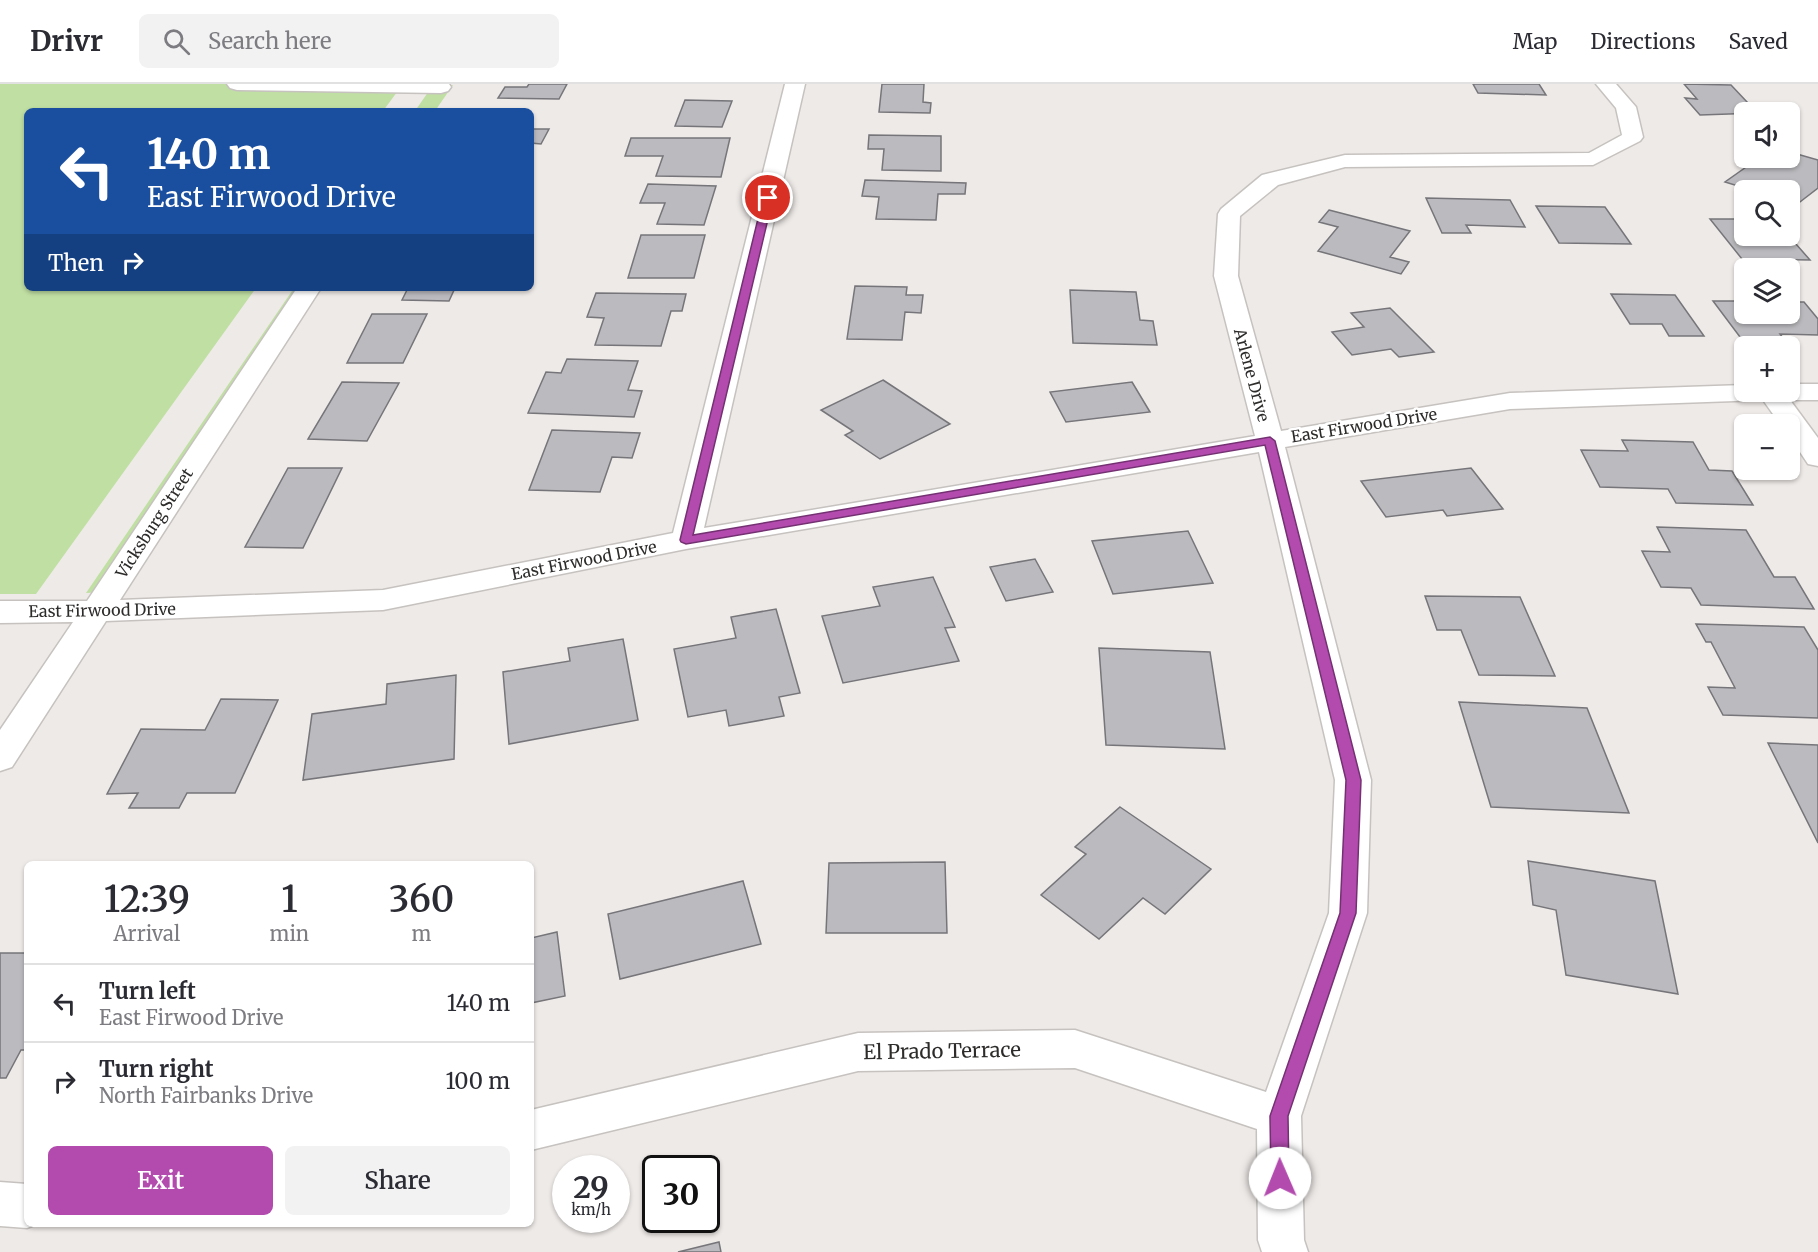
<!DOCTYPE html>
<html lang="en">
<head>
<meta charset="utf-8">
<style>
	body { margin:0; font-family:Merriweather,serif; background:#f2f2f3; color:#2b2b33; height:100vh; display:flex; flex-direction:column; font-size:22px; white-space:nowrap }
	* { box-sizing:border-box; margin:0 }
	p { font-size:20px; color:#7c7c81 }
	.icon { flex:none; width:33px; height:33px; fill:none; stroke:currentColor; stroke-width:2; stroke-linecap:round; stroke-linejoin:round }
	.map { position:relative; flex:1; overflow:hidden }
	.side { position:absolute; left:24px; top:777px; width:510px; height:366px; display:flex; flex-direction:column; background:#fff; border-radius:9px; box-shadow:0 2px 4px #0004 }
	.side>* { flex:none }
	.banner { position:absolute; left:24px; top:24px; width:510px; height:183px; border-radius:9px; box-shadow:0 2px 4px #0004; background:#1a4fa0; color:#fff; overflow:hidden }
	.tools { position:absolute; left:1734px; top:18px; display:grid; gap:12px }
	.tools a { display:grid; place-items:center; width:66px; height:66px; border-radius:9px; background:#fff; box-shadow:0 2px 4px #0004; font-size:30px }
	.speed { position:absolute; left:552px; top:1071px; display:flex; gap:12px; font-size:30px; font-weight:700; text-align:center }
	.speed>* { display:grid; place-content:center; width:78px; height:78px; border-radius:50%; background:#fff; box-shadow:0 2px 4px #0004; line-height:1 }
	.speed small { font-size:15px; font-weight:400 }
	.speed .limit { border:3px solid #111; border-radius:9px; background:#fff; color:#111 }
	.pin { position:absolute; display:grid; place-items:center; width:51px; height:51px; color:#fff; margin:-26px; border:3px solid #fff; border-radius:50%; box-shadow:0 2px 6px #0007 }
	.me { position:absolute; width:66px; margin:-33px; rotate:359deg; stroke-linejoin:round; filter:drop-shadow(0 0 4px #0008) }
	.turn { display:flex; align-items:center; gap:21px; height:126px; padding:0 24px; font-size:27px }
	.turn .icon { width:78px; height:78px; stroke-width:2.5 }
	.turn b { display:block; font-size:42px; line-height:51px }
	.then { display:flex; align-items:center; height:57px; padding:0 24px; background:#0003; gap:12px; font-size:22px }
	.eta { display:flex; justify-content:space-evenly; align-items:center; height:102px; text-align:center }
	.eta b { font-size:36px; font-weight:600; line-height:42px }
	.cta { display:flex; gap:12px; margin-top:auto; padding:12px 24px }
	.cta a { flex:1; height:69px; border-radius:9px; background:#b34baf; color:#fff; font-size:24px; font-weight:600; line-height:69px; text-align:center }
	.cta a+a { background:#f2f2f3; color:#2b2b33 }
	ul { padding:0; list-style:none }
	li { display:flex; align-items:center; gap:18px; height:78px; padding:0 24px; border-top:2px solid #e1e1e2 }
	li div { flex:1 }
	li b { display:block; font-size:22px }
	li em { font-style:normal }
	header { display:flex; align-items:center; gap:36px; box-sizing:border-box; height:84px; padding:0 30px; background:#fff; border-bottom:2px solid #e1e1e2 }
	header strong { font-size:28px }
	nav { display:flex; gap:33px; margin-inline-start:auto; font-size:21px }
	.search { width:420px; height:54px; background:#f2f2f3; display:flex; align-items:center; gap:15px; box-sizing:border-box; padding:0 21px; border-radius:9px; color:#7c7c81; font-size:22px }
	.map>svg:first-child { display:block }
	.green { fill:#c0dfa3 }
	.building { fill:#bbbabe; stroke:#767579; stroke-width:1.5 }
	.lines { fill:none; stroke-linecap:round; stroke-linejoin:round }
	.minor-casing { stroke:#c6c2bf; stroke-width:3 }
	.minor { fill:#fff; fill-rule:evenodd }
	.route { fill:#b34baf; stroke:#743172; stroke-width:1.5 }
	.labels { text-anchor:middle; stroke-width:5; stroke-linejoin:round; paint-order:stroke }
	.street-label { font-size:16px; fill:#2d2c2b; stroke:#fff }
	.near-street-label { font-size:20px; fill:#2d2c2b; stroke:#fff }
</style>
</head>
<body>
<header>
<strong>Drivr</strong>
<div class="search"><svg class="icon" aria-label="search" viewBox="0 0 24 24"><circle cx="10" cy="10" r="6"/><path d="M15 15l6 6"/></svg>Search here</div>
<nav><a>Map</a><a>Directions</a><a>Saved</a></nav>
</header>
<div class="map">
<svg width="1818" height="1168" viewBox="0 0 1818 1168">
	<rect width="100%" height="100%" fill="#eeeae8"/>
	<path class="green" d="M0 0H403L383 27H27V204H256L36 510H0Z
		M433 1H453L435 27H415Z
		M294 204H313L104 508 86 509Z"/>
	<path class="building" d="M529 0H567L559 15 498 14 505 3H527Z
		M882 0H924L923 18 931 19 930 29 879 28Z
		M1473 0H1539L1546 11 1478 9Z
		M1684 0 1731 1 1748 19H1784L1796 31H1790V28L1700 31 1685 14 1697 15Z
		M685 16 732 17 722 43 675 42Z
		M531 45H549L541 60 531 59Z
		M869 51 941 52V87L882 86 884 65H868Z
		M631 54H730L721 93 656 92 663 72H625Z
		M1790 68 1818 76V104L1796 121 1790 119V106H1751L1725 98 1759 74H1790Z
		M865 96 966 99 965 110H938L936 136 876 135 879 113 862 112Z
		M648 100 716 102 704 141 657 140 665 119H640Z
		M1426 114 1510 116 1525 143 1466 141 1471 149H1442Z
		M1536 122 1605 123 1631 160 1559 159Z
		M1329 126 1410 147 1390 173 1409 178 1401 190 1318 167 1338 143 1319 138Z
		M1710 135H1744V152H1789L1810 176 1742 175Z
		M641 151H705L694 194H628Z
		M855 202 907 203 906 211H923L921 229 905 228 902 256 847 255Z
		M408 204H455L449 217 402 216Z
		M1070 206 1136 208 1140 236 1153 237 1157 261 1073 259Z
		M596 209 686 210 682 227H671L661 262 595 261 604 234 587 233Z
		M1611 210 1675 211 1704 252H1669L1662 240H1630Z
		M1713 217H1744V230H1790V218H1804L1818 235V251L1780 250 1789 262 1746 261Z
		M1390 224 1434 268 1399 273 1391 265 1352 271 1332 248 1364 243 1351 229Z
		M372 230H427L403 279H347Z
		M567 275 638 277 628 306 642 307 634 333 528 329 546 288 561 289Z
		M883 296 950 340 880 375 845 351 853 347 821 326Z
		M342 298 399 299 367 357 308 355Z
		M1132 298 1150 328 1066 338 1050 308Z
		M552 346 640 349 632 374 612 373 600 408 529 406Z
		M1622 356 1693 358 1709 386 1732 387 1753 421 1676 419 1668 405 1600 403 1581 366 1628 367Z
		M288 384H342L303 464 245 463Z
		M1471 384 1503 425 1447 432 1443 426 1386 433 1361 397Z
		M1657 443 1746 446 1774 493H1795L1814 525 1701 521 1691 504 1661 503 1642 467 1670 468Z
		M1188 447 1213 499 1113 510 1092 457Z
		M1035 475 1053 508 1006 517 990 483Z
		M933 493 955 543 945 544 959 577 843 599 822 532 880 522 873 503Z
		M1425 512 1520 513 1555 592 1479 591 1461 546H1437Z
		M776 525 800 609 779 613 784 632 729 642 726 626 688 633 674 565 736 554 731 533Z
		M1696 540 1804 543 1818 566V634L1723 631 1708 603 1735 604 1711 558H1706Z
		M623 555 638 636 509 660 503 588 570 577 568 564Z
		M1099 564 1210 568 1225 665 1106 661Z
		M456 591 454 675 303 696 312 630 386 620 387 600Z
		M221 615 278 616 235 709H187L179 724H129L138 709 107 710 141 645 205 646Z
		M1459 618 1587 624 1629 729 1491 723Z
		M1768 659 1818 661V759Z
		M1120 723 1211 785 1165 830 1143 814 1099 855 1041 811 1086 770 1075 763Z
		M1528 777 1655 797 1678 910 1566 891 1556 826 1533 821Z
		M945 778 947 849H826L829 779Z
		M743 797 761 860 620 895 608 830Z
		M557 848 565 912 531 919V854Z
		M0 869H27V966H21L6 994H0Z
		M719 1158 721 1168H678Z"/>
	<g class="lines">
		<defs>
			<path id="minor" d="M227 0H449L451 3 448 7 441 9 237 6 230 4Z
				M785 0H805L704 444 1255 352 1214 192 1218 130 1221 125 1262 91 1345 71 1589 69 1622 51 1616 24 1596 0H1616L1636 23 1643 53 1640 57 1593 81 1345 83 1278 101 1240 132 1238 192 1281 347 1510 309 1744 301V308H1790V300H1818V316H1790L1818 354V382L1808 380 1790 353V340H1780L1763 316 1510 325 1285 363 1371 696 1367 829 1301 1032 1304 1156 1308 1168H1262L1258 1156 1257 1045 1075 984 858 987 531 1066V1026L858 949 1075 946 1266 1008 1329 829 1335 696 1259 368 686 465 383 526 106 537 12 683 0 687V646L73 538 0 539V517H87L297 204H321L120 516 383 506 673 449Z
				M0 1098 27 1100V1140H37L27 1144 0 1142Z"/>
		</defs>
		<use href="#minor" class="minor-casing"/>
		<use href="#minor" class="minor"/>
	</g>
	<path class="route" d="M768 111 773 114 693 451 1270 353 1275 357 1361 696 1356 829 1288 1032 1289 1094 1287 1100 1280 1103 1273 1100 1271 1094 1270 1032 1340 829 1346 696 1265 361 686 460 681 458 680 456 763 114Z"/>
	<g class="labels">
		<g class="street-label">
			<text transform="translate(1252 291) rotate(75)" y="6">Arlene Drive</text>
			<text transform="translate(1364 341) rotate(-9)" y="6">East Firwood Drive</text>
			<text transform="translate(154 439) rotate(-57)" y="6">Vicksburg Street</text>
			<text transform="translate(584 476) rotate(-11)" y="6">East Firwood Drive</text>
			<text transform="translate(102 526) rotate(-1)" y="6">East Firwood Drive</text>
		</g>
		<g class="near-street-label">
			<text transform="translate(942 967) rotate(-1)" y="7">El Prado Terrace</text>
		</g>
	</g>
</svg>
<div class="tools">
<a><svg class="icon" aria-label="sound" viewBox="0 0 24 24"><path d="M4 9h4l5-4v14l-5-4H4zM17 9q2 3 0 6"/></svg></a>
<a><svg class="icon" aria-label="search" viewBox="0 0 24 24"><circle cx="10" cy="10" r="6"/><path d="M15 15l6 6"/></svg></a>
<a><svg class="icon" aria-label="layers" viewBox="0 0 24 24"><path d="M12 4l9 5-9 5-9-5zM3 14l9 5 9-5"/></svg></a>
<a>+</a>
<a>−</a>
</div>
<div class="speed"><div>29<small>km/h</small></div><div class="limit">30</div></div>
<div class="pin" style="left:768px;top:114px;background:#d93025"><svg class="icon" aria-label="arrive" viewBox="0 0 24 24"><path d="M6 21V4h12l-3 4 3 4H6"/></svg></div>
<svg class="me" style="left:1280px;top:1094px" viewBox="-20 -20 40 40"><circle r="19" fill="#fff"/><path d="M0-13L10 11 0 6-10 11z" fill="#b34baf"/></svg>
<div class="banner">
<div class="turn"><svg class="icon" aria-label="left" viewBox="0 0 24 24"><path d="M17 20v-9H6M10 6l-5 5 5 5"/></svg><div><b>140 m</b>East Firwood Drive</div></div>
<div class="then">Then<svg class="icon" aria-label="right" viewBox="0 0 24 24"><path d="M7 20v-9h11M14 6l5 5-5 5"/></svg></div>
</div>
<section class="side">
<div class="eta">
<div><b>12:39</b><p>Arrival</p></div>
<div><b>1</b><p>min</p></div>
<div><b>360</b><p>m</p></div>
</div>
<ul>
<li><svg class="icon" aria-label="left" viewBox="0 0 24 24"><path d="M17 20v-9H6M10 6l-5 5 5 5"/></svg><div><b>Turn left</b><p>East Firwood Drive</p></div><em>140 m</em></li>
<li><svg class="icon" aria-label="right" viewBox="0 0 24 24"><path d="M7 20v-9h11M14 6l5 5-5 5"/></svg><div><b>Turn right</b><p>North Fairbanks Drive</p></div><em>100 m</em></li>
</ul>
<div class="cta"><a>Exit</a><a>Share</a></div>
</section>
</div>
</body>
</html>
